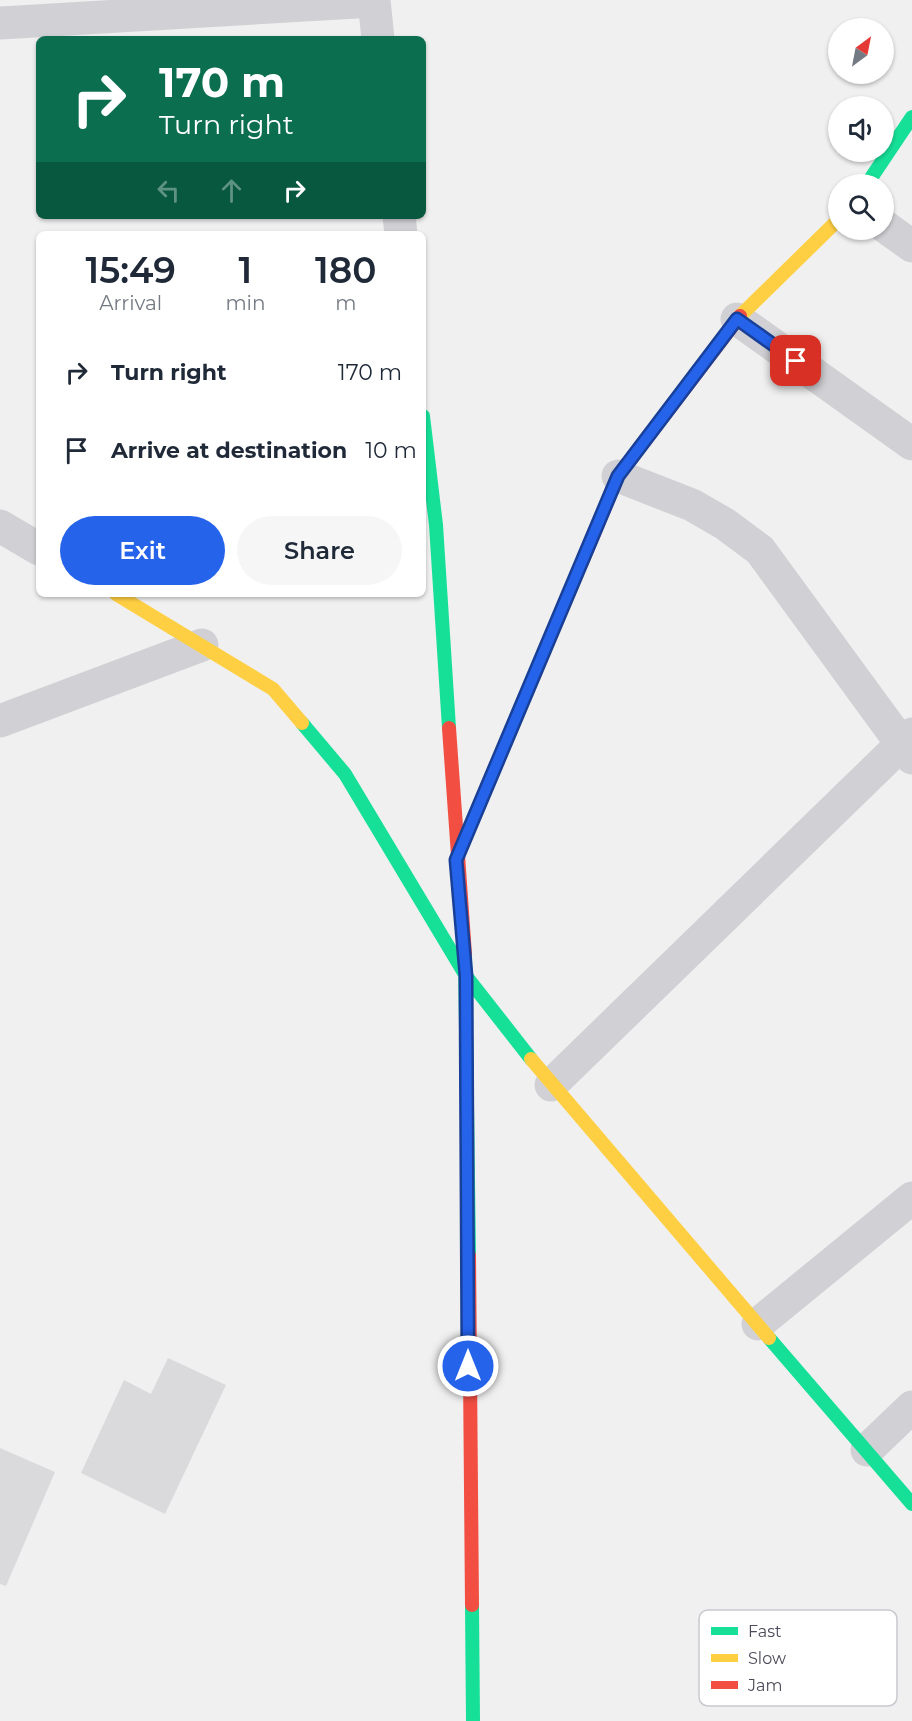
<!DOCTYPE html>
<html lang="en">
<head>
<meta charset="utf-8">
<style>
	body { margin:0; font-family:Montserrat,sans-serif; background:#f6f6f7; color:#1f2937; height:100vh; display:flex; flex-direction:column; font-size:22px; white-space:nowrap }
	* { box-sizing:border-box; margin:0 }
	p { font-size:20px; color:#747a83 }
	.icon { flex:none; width:33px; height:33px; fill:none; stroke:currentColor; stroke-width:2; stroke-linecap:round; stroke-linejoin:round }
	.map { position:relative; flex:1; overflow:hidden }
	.sheet { position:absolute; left:36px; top:231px; width:390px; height:366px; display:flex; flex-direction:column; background:#fff; border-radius:9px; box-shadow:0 2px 4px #0004 }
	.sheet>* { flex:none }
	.top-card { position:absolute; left:36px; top:36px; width:390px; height:183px; border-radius:9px; box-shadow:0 2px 4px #0004; background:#0b6e4f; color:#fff; overflow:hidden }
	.needle { width:39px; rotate:32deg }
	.buttons { position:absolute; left:828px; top:18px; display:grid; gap:12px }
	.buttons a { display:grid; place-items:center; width:66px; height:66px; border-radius:50%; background:#fff; box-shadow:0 2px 4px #0004; font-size:30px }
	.pin { position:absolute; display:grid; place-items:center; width:51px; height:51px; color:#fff; margin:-26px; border-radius:12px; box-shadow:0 3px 9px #0006 }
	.me { position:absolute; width:66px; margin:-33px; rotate:0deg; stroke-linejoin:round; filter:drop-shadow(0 0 4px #0008) }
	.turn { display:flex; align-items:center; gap:21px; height:126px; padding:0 24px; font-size:27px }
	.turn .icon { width:78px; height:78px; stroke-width:2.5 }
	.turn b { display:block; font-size:42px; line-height:51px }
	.lanes { display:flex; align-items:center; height:57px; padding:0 24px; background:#0003; justify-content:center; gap:30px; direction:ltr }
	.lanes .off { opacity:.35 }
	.eta { display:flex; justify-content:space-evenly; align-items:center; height:102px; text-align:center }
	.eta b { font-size:36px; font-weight:600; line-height:42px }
	.action { display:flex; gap:12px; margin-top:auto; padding:12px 24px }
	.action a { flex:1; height:69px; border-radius:36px; background:#2563eb; color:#fff; font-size:24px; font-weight:600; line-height:69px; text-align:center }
	.action a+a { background:#f6f6f7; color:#1f2937 }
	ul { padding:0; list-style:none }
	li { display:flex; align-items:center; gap:18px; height:78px; padding:0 24px }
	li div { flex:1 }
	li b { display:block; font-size:22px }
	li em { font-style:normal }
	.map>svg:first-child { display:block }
	.building { fill:#dad9dc }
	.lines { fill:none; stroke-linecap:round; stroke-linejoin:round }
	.street { stroke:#d1d1d5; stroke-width:33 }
	.fast { stroke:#16e098; stroke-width:14 }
	.slow { stroke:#ffcf43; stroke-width:14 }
	.jam { stroke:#f24e42; stroke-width:14 }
	.route-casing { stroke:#184099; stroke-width:15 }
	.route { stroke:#2563eb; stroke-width:10 }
	.key { fill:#fff; stroke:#cac8ce; stroke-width:1.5 }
	.key-label { font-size:16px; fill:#4d495a }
</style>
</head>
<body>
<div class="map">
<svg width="912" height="1721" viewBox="0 0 912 1721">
	<rect width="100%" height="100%" fill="#f0f0f0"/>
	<path class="building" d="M168 1358 226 1385 165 1514 81 1473 124 1380 151 1394Z
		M0 1448 55 1472 6 1586 0 1584Z"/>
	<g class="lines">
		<path class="street" d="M374 0 378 39
			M0 23 374 1
			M399 216 401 234
			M884 226 912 246
			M737 319 912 444
			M618 476 692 505 725 524 760 550 912 758
			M0 526 39 549
			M0 721 202 645
			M551 1085 912 734
			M758 1324 912 1198
			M867 1450 912 1407"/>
		<path class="fast" d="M867 184 912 117
			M423 416 436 525 449 728
			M302 723 345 774 466 976 531 1059
			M465 954 469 1255
			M769 1338 912 1504
			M472 1605 473 1721"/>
		<path class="slow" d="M740 316 838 220
			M116 594 273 689 302 723
			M459 853 582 562
			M531 1059 769 1338"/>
		<path class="jam" d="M582 562 618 476 740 316
			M449 728 465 954
			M469 1255 472 1605"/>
	</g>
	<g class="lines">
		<defs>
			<path id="route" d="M468 1366 466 976 456 860 618 476 737 319 796 361"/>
		</defs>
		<use href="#route" class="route-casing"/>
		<use href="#route" class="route"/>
	</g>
	<rect x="699" y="1610" width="198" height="96" rx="9" class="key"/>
	<rect x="711" y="1627" width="27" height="8" fill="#16e098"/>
	<rect x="711" y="1654" width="27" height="8" fill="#ffcf43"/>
	<rect x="711" y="1681" width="27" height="8" fill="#f24e42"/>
	<g class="key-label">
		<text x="748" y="1637">Fast</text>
		<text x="748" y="1664">Slow</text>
		<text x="748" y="1691">Jam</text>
	</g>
</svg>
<div class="buttons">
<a><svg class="needle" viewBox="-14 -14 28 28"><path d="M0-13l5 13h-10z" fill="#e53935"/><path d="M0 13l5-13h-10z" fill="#747a83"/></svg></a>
<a><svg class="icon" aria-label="sound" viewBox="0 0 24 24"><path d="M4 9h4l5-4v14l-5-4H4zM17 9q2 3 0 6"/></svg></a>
<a><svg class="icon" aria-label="search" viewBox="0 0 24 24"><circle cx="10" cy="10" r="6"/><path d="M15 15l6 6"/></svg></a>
</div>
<div class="pin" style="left:796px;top:361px;background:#d93025"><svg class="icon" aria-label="arrive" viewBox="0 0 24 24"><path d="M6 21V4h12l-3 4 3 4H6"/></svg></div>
<svg class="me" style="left:468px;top:1366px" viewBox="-20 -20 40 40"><circle r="17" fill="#2563eb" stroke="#fff" stroke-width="3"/><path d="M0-11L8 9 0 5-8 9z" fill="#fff"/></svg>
<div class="top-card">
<div class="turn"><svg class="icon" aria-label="right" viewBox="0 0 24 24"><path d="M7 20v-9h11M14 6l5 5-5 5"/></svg><div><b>170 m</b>Turn right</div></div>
<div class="lanes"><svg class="icon off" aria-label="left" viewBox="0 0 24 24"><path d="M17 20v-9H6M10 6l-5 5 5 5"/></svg><svg class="icon off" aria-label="ahead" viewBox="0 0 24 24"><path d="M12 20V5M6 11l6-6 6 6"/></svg><svg class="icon" aria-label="right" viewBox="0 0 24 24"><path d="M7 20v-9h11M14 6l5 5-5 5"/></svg></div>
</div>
<section class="sheet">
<div class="eta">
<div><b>15:49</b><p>Arrival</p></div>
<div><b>1</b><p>min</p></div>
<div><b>180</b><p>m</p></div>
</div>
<ul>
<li><svg class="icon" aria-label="right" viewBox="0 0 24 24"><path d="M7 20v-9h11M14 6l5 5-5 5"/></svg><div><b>Turn right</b></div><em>170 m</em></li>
<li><svg class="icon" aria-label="arrive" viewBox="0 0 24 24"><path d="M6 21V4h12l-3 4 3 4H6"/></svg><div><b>Arrive at destination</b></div><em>10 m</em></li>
</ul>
<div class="action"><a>Exit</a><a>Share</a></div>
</section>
</div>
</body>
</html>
